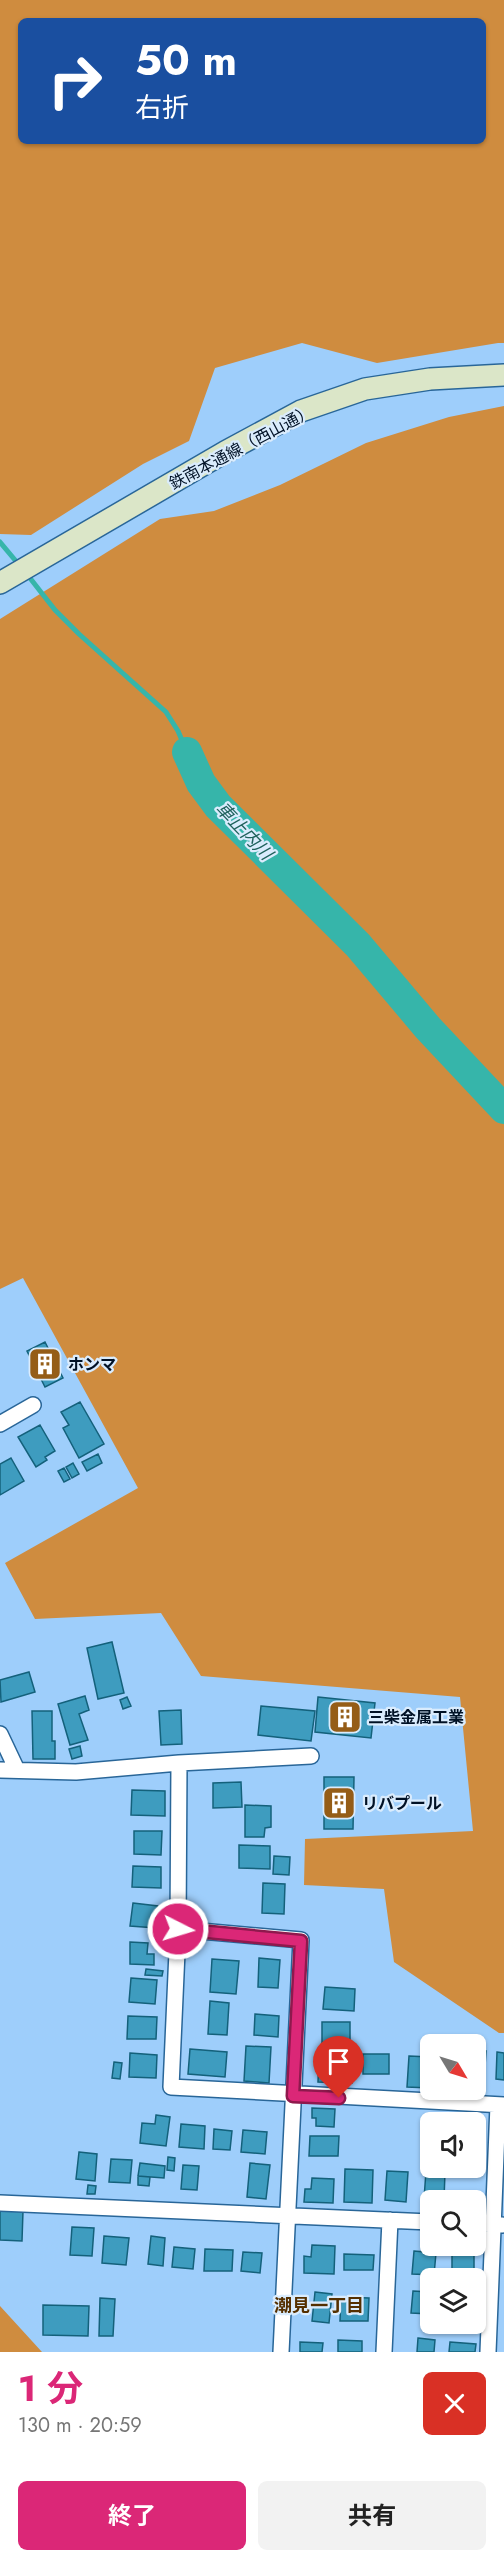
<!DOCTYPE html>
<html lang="ja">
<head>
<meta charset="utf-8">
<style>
	body { margin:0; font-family:Jost,"Noto Sans JP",sans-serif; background:#f2f2f2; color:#222; height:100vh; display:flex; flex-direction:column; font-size:22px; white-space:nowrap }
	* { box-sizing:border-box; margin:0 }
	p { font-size:20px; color:#767676 }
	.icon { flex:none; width:33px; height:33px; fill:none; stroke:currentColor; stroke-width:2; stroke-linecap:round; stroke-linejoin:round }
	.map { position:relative; height:2352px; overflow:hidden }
	.panel { display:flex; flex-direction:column; background:#fff; flex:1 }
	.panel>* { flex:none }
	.guide { position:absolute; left:18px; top:18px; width:468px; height:126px; border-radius:9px; box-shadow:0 2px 4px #0004; background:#1a4fa0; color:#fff; overflow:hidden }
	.needle { width:39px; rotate:128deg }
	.buttons { position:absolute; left:420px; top:2034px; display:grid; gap:12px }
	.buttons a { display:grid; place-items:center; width:66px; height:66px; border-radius:9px; background:#fff; box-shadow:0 2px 4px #0004; font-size:30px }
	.pin { position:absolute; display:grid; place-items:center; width:51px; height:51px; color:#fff; margin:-62px -26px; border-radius:50% 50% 50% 0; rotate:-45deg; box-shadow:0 0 6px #0007 }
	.pin .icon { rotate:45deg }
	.me { position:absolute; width:66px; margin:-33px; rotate:95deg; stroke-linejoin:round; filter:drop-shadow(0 0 4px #0008) }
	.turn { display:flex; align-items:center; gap:21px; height:126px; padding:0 18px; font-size:27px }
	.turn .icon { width:78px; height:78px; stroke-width:2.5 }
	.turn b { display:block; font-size:42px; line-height:51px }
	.round { display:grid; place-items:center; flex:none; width:63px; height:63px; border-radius:9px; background:#f2f2f2 }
	.headline { display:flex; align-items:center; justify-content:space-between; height:102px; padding:0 18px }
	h1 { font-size:36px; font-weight:700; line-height:45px; color:#db2777 }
	.button { display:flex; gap:12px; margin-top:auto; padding:12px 18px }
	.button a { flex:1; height:69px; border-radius:9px; background:#db2777; color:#fff; font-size:24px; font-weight:700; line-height:69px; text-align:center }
	.button a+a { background:#f2f2f2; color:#222 }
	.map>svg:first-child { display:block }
	.green { fill:#cf8c3f; fill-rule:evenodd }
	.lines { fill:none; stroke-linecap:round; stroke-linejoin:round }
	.stream { stroke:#36b5aa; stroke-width:5 }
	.river { stroke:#36b5aa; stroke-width:30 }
	.building { fill:#3e9cbf; stroke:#14617b; stroke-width:1.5 }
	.street-casing { stroke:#296698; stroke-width:18 }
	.secondary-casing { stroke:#296698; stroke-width:24 }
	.street { stroke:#fff; stroke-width:15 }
	.secondary { stroke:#dbe6c8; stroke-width:21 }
	.route-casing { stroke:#8e194d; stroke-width:15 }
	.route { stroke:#db2777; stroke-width:10 }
	.labels { text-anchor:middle; stroke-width:4.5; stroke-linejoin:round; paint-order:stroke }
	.street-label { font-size:16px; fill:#001125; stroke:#daecfd }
	.poi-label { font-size:16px; font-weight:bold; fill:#001125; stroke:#daecfd; text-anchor:start }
	.water-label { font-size:18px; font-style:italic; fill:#1f625c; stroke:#daecfd }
	.neighbourhood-label { font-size:18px; font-weight:bold; fill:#553000; stroke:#daecfd }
</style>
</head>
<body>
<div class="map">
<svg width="504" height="2352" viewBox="0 0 504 2352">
	<rect width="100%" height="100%" fill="#9ecefb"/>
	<path class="green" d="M0 0H504V343H498L377 363 302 343 215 368 189 441 143 464 31 535 0 534ZM21 21H483V141H21Z
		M504 406V2033H499L394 1962 384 1889 304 1885 305 1839 473 1831 460 1697 201 1676 161 1613 35 1619 5 1563 138 1488 23 1278 0 1289V619L160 519 214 511 280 485 366 443 449 417Z
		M0 2306 42 2352H0Z"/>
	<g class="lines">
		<path class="stream" d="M0 542 20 566
			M26 573 55 610 79 634 166 712 178 731 187 752"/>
		<path class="river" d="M187 752 201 783 218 806 358 945 428 1028 504 1109"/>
	</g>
	<path class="building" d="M45 1342 63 1378 45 1387 27 1351Z
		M80 1402 104 1444 79 1458 63 1428 69 1425 61 1412Z
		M40 1425 55 1451 45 1457 47 1460 36 1467 18 1437Z
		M98 1454 102 1463 87 1471 82 1462Z
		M11 1458 24 1481 0 1495V1464Z
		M73 1463 79 1474 72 1478 66 1467Z
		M64 1468 70 1479 64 1482 58 1471Z
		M112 1642 124 1693 98 1699 87 1648Z
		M29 1672 35 1692 1 1702 0 1680Z
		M85 1696 89 1710 79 1714 88 1740 70 1745 58 1704Z
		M127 1697 131 1706 123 1709 120 1700Z
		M318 1697 375 1703 371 1738 315 1732Z
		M261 1706 315 1711 311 1741 258 1735Z
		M181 1710 182 1744 161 1745 159 1711Z
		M32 1711H52V1741H55V1759H33Z
		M80 1746 82 1756 72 1759 69 1749Z
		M324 1777H354L353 1829H324Z
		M241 1782 242 1807 213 1808V1783Z
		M132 1790 165 1791V1816L131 1815Z
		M245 1805 271 1806V1827L265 1828 264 1837H245Z
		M134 1831H162L161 1855 134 1854Z
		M239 1845 270 1846V1869L239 1868Z
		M274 1856 290 1857 289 1875 273 1874Z
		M133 1866 161 1867V1888L132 1887Z
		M263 1883 285 1884 284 1914 262 1913Z
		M133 1903 158 1906 156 1928 130 1926Z
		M130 1942 148 1943 147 1954H154V1965L130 1964Z
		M259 1958 280 1960 278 1988 258 1987Z
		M212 1959 239 1961 236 1994 210 1992Z
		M146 1969 163 1971 162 1976 145 1975Z
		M131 1978 157 1980 155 2004 129 2002Z
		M325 1987 355 1989 354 2011 323 2009Z
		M210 2001 229 2003 227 2035 208 2034Z
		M255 2014 279 2016 278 2037 254 2035Z
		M128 2016 157 2017 156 2039H127Z
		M322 2022H350V2048H322Z
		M246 2046 271 2047 269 2083 244 2081Z
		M190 2049 227 2052 225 2077 188 2074Z
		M476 2050 486 2051 484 2082H476Z
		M497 2052 504 2053V2080L496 2079Z
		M130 2053 157 2055 156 2078 129 2077Z
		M363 2054H389V2074H363Z
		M409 2056 430 2057V2088L407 2087Z
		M319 2057H353L352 2083 318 2082Z
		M114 2062 122 2063 120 2079 112 2078Z
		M312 2108 335 2109 334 2127 316 2126V2118H312Z
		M156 2115 170 2117 166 2146 140 2143 142 2123 155 2124Z
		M181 2124 205 2126 204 2149 179 2147Z
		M214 2129 232 2131 230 2150 213 2149Z
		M243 2130 267 2132 265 2154 241 2152Z
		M310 2136H339L338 2156H309Z
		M79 2152 97 2154 95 2181 76 2179Z
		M168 2157 175 2158 174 2171 167 2170Z
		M111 2159 132 2160 130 2183 109 2182Z
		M140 2163 165 2166 164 2178 138 2176Z
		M250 2163 270 2165 266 2199 247 2197Z
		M183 2165 199 2166 197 2190 181 2189Z
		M345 2169 373 2170 372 2203 344 2202Z
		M387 2171 408 2172 406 2202 385 2200Z
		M426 2171 445 2172 444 2200 424 2199Z
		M138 2176 150 2177 149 2186 138 2185Z
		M312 2178 334 2179 333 2203 304 2202 305 2189H311Z
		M88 2185 96 2186 95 2194H87Z
		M447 2195H473V2200H447Z
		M0 2210 23 2211 22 2241 0 2240Z
		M72 2227 94 2228 92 2256 70 2255Z
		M104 2236 129 2238 126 2265 102 2263Z
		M151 2236 165 2238 163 2266 148 2264Z
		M312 2245 335 2246 334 2274 304 2273V2256L311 2257Z
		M174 2247 195 2249 193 2269 172 2267Z
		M205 2249 233 2250 232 2271H204Z
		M414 2251 436 2253 434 2275 412 2274Z
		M243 2252 262 2253 260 2273 241 2271Z
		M344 2254 374 2255 373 2270H344Z
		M452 2255H474V2278H452Z
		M413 2291 430 2292V2314L411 2313Z
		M315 2292 332 2294 329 2323 312 2321Z
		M341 2297 369 2298 368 2321H340Z
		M100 2298 115 2299 113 2336H99Z
		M43 2305 89 2306 88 2336 43 2335Z
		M418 2338 435 2340 434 2352H417Z
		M338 2340 362 2341V2352H338Z
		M300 2342 323 2343 322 2352H300Z
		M450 2342 476 2344 475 2352H449Z"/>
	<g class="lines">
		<defs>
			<path id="street" d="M0 1424 33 1405
				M0 1734 17 1770
				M179 1763 178 1929 171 2087 504 2105
				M0 1770 76 1772 179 1763 311 1756
				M178 1929 301 1940 281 2352
				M0 2203 430 2222
				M476 2224 502 2225
				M384 2352 390 2220
				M488 2352 498 2105"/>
			<path id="secondary" d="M0 583 225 452 301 411 365 389 430 379 504 375"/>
		</defs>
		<use href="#street" class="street-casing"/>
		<use href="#secondary" class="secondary-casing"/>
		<use href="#street" class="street"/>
		<use href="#secondary" class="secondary"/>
	</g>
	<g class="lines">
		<defs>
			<path id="route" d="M178 1929 301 1941 293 2096 339 2098"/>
		</defs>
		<use href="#route" class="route-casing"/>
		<use href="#route" class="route"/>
	</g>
	<defs>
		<symbol id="building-square" viewBox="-11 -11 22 22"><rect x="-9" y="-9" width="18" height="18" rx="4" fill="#955d17" stroke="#daecfd"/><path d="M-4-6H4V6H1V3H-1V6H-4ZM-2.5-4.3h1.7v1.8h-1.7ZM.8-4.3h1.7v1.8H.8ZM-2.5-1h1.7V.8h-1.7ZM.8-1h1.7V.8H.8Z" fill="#fff"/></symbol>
	</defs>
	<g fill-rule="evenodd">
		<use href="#building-square" x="26" y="1345" width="38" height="38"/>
		<use href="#building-square" x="326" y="1698" width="38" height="38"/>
		<use href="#building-square" x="320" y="1784" width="38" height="38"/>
	</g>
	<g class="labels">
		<g class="street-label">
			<text transform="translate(241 447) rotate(-28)" y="6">鉄南本通線（西山通）</text>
		</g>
		<g class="poi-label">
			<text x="68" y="1370">ホンマ</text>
			<text x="368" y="1723">三柴金属工業</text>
			<text x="362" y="1809">リバプール</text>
		</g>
		<g class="water-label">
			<text transform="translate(244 831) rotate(46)" y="6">車止内川</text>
		</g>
		<g class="neighbourhood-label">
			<text x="319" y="2312">潮見一丁目</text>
		</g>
	</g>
</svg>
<div class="buttons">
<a><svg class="needle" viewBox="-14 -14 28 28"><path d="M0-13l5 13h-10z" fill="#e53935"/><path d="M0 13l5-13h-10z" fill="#767676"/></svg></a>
<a><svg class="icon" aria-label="sound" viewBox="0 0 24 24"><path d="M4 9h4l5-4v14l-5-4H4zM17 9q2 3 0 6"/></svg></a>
<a><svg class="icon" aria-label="search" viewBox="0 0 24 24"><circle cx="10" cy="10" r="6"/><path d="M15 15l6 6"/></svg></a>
<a><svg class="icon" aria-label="layers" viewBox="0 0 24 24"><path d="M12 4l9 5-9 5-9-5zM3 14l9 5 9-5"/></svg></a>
</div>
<div class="pin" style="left:339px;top:2098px;background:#d93025"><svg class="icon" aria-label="arrive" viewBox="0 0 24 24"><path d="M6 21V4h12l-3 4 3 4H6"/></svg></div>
<svg class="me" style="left:178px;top:1929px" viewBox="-20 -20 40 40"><circle r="17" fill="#db2777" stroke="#fff" stroke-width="3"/><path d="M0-11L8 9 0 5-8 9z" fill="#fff"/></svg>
<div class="guide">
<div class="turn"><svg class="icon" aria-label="right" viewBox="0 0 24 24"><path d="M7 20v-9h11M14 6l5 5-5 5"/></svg><div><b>50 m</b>右折</div></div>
</div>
</div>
<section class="panel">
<div class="headline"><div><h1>1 分</h1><p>130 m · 20:59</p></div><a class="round" style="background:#d93025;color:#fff"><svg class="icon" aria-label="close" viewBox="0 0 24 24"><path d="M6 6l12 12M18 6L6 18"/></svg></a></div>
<div class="button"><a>終了</a><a>共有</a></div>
</section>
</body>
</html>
